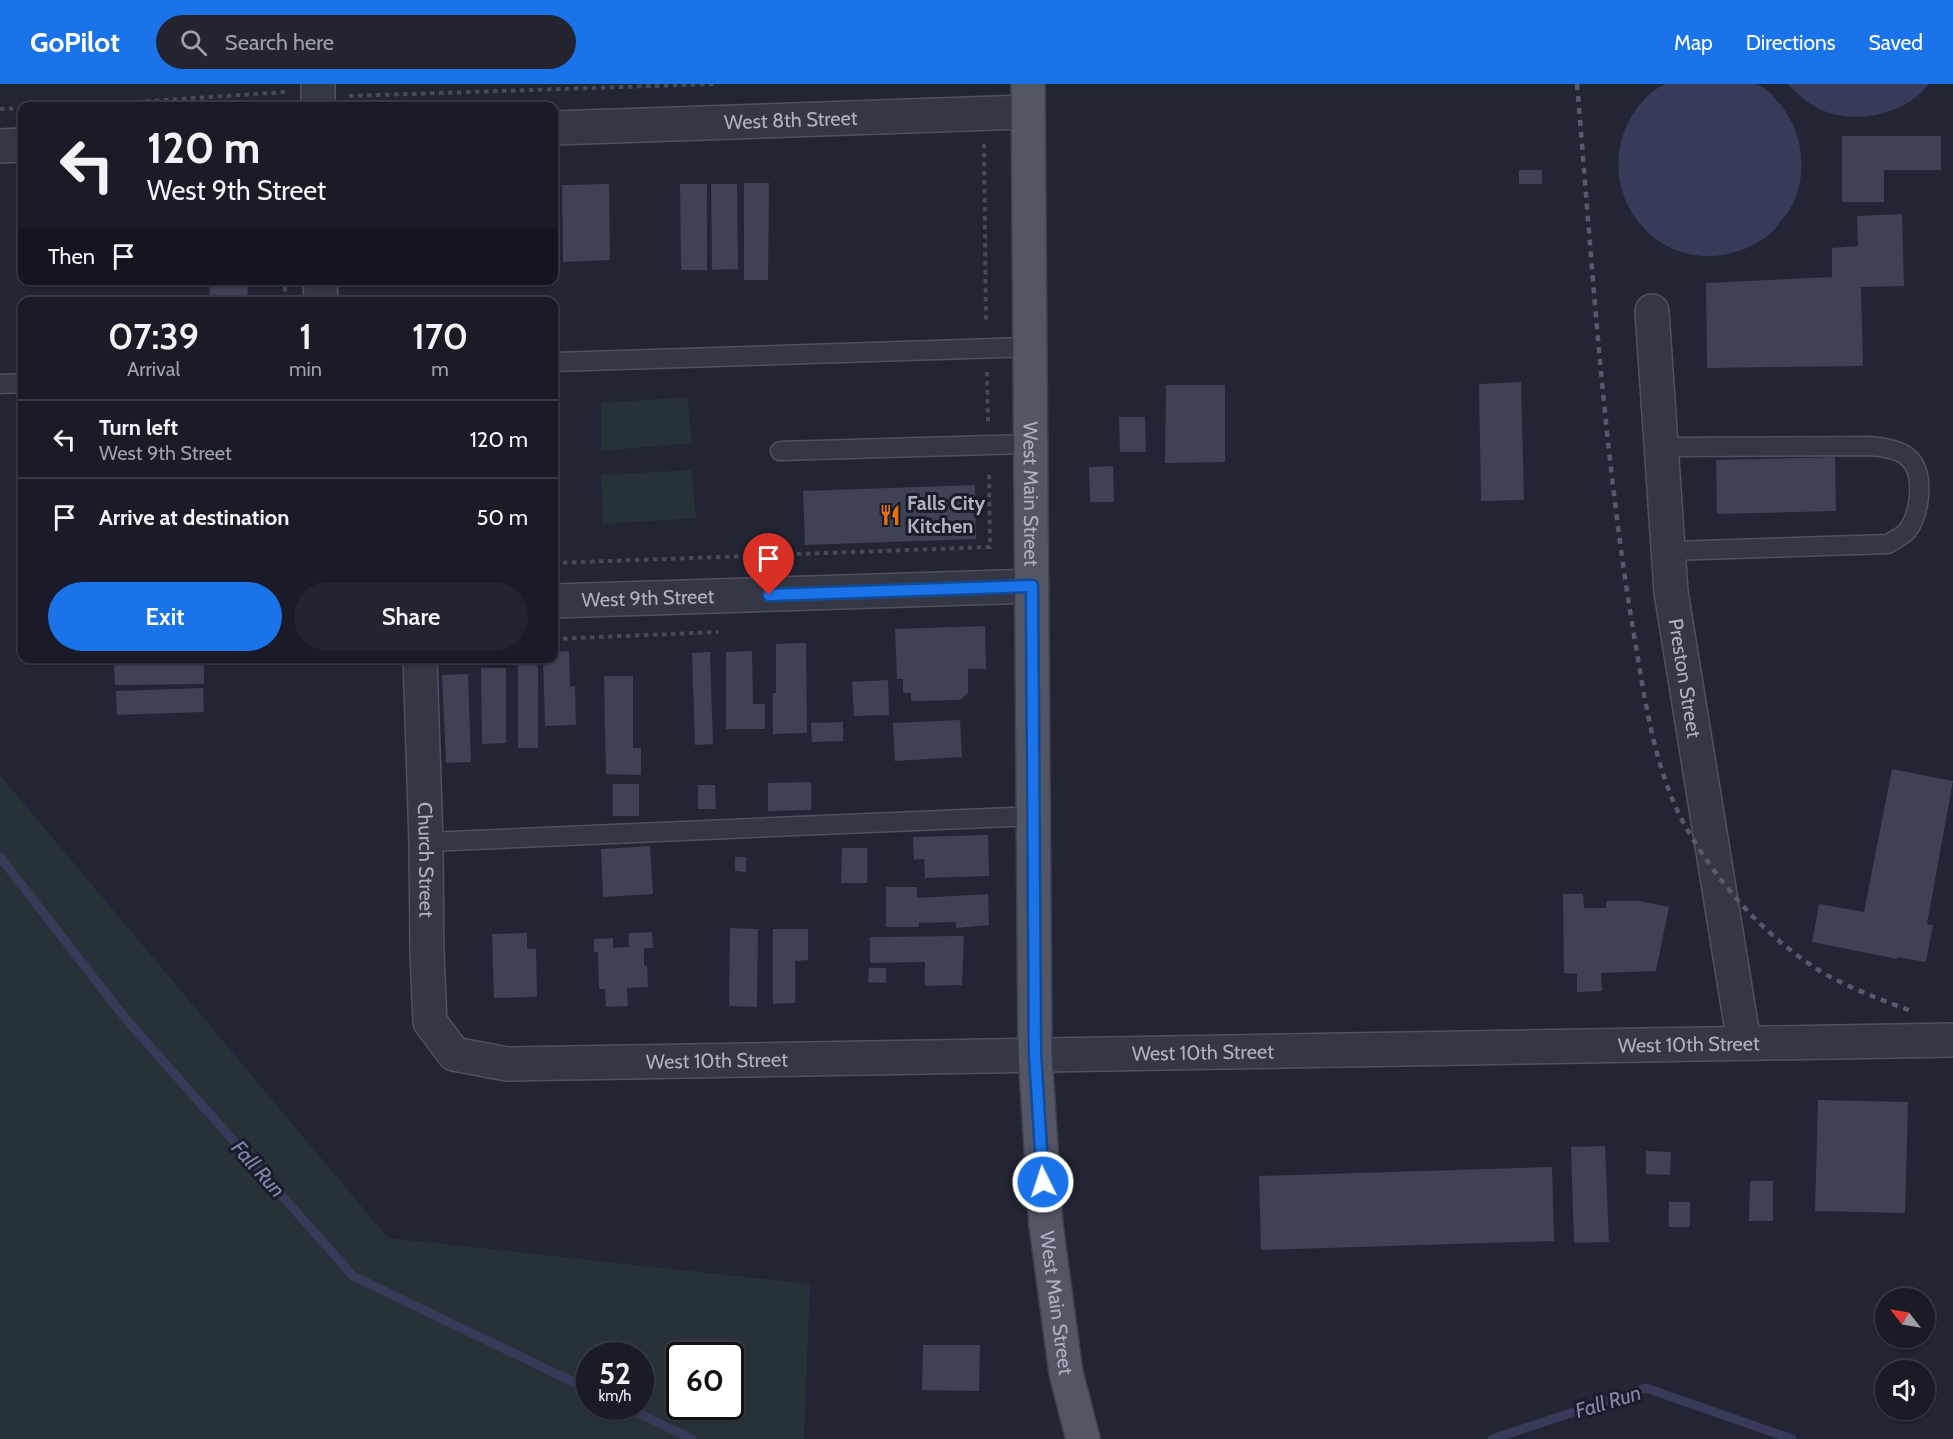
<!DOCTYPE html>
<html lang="en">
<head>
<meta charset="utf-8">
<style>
	body { margin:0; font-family:Cabin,sans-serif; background:#23242f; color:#f1f3f6; height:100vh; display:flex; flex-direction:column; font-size:22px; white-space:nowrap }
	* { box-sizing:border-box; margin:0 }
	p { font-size:20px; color:#9fa1a7 }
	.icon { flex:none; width:33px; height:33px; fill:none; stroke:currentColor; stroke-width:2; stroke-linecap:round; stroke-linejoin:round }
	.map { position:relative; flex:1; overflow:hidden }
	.panel { position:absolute; left:18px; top:213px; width:540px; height:366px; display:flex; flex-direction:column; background:#1a1b27; border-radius:12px; box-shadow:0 2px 4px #0004,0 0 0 2px #383944 }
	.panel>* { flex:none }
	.guide { position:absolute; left:18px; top:18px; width:540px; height:183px; border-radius:12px; box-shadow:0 2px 4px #0004,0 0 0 2px #383944; background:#1a1b27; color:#f1f3f6; overflow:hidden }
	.needle { width:39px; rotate:301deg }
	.buttons { position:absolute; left:1875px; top:1204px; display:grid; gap:12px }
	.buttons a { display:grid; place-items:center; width:60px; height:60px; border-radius:50%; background:#1a1b27; box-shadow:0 2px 4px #0004,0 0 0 2px #383944; font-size:30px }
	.speed { position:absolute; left:576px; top:1258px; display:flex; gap:12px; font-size:30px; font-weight:700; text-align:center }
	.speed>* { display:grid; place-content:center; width:78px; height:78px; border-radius:50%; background:#1a1b27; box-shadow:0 2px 4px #0004,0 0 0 2px #383944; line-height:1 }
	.speed small { font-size:15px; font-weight:400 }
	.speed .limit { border:3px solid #111; border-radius:9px; background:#fff; color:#111 }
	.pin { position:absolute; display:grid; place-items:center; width:51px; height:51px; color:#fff; margin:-62px -26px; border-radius:50% 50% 50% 0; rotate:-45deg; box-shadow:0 0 6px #0007 }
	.pin .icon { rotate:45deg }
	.me { position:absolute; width:66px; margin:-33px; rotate:356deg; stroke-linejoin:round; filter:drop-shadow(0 0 4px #0008) }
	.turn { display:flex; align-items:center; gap:21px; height:126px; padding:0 30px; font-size:27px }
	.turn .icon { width:78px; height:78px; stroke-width:2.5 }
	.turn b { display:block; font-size:42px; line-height:51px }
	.then { display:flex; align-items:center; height:57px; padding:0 30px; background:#0003; gap:12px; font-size:22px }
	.eta { display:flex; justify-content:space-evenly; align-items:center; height:102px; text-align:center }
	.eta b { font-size:36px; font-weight:600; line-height:42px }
	.primary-button { display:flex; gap:12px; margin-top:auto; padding:12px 30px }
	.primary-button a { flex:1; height:69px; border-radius:36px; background:#1a73e8; color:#fff; font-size:24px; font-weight:600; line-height:69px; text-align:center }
	.primary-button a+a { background:#23242f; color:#f1f3f6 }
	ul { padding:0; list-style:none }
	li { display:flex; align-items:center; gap:18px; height:78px; padding:0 30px; border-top:2px solid #383944 }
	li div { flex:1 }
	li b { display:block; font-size:22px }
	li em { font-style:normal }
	header { display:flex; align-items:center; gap:36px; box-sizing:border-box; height:84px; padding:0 30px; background:#1a73e8; color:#fff }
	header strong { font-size:28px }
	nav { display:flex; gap:33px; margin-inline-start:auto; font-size:21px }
	.search { width:420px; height:54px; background:#23242f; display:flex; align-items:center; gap:15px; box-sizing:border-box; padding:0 21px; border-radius:33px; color:#9fa1a7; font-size:22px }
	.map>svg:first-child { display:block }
	.green { fill:#273238; fill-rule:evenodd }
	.water { fill:#383a59 }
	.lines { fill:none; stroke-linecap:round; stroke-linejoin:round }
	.stream { stroke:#383a59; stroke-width:9 }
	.building { fill:#3f4155 }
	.lane-casing { stroke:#505160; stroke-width:21 }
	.street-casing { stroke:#505160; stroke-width:36 }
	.primary-casing { stroke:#3f404f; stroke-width:36 }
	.path { stroke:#444d55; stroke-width:4; stroke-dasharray:4.5 4.5; stroke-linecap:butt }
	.lane { stroke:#363745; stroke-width:18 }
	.street { stroke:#363745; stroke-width:33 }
	.primary { stroke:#545565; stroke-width:33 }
	.rail { stroke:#58596c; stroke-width:4.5; stroke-dasharray:6 6; stroke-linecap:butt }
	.route-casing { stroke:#114b97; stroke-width:15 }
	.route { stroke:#1a73e8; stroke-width:10 }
	.labels { text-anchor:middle; stroke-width:6; stroke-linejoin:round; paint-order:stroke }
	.street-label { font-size:20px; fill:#b0b1c2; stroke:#1b1c2a }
	.poi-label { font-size:20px; font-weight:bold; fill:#b0b1c2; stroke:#1b1c2a; text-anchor:start }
	.water-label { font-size:21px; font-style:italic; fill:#8386ac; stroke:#1b1c2a }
</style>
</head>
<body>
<header>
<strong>GoPilot</strong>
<div class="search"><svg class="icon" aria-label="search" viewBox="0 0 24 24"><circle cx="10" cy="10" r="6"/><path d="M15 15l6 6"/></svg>Search here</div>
<nav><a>Map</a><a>Directions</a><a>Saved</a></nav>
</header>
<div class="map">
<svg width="1953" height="1355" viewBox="0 0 1953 1355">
	<rect width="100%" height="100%" fill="#232434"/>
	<path class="green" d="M687 313 692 359 601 367V319Z
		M692 386 696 434 603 440 601 391Z
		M0 691 388 1154 810 1200 804 1355H0ZM590 1272H640V1323H590ZM680 1272H730V1323H680Z"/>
	<path class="water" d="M1665 0C1687 0 1710 0 1733 0 1740 0 1750 0 1756 0 1766 3 1774 13 1780 20 1803 48 1809 90 1791 123 1788 129 1782 135 1778 141 1767 156 1749 164 1732 169 1655 189 1594 109 1628 39 1636 23 1648 8 1665 0Z
		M1787 0H1929C1903 34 1844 44 1809 19 1801 14 1794 6 1787 0Z"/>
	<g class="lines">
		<path class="stream" d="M0 773 125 934 353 1192 590 1306
			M626 1323 692 1355
			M1492 1355 1646 1304 1792 1355"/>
	</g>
	<path class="building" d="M1842 52H1941V86H1884V118H1842Z
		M1519 86H1542V100H1519Z
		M744 99H769L768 196H744Z
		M609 100 610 176 563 178 562 101Z
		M680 100H707V186H681Z
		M711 100H737L738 185 712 186Z
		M1902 130 1904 202 1861 203 1863 282 1707 284 1706 199 1832 193V164L1858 162 1857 132Z
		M209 196H247L248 218H210Z
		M1521 298 1524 416 1481 417 1479 300Z
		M1166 301H1225V378L1165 379Z
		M1119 333H1145L1146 368H1120Z
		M1835 373 1836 427 1717 430 1716 376Z
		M1113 382 1114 418H1090L1089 383Z
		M975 401 976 455 805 461 803 407Z
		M985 542 986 585H968V609L960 616 911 617V609H903V595H897L895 545Z
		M806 559 807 649 773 650V609H776V560Z
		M569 567 570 603 575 602 576 641 545 642 543 574H554V568Z
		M752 567 753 620H765V645H726V568Z
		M710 568 713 660 695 661 692 569Z
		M204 576V600L115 601 114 577Z
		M538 577V664H518V578Z
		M481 584H506V659L482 660Z
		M468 590 471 678 446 679 442 591Z
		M604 592H633V664H641V691L606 690Z
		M888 596 889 631 854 632 852 598Z
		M203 604 204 628 117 631 116 607Z
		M960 636 962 673 895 677 893 639Z
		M843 638V657L812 658 811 639Z
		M1892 685 1953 697 1927 840 1933 841 1926 878 1897 873V875L1812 858 1819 820 1864 828Z
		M811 698V726L768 727V699Z
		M613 700H639V732H613Z
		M698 701H715L716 725H698Z
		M988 751 989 792 925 794 924 775 914 776 913 753Z
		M650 762 653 810 603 813 601 765Z
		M842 764H867V799H841Z
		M735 773H746V788L735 787Z
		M886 803H917V814L988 810 989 841 956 844V838L919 839V843H886Z
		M1563 810H1583L1584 824H1606V817H1639L1669 823 1656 887 1601 889 1602 907 1577 908V890L1564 889Z
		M730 844 758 845 757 923 729 922Z
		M773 845H808V876L795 877V919L773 920Z
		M652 848 653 864H644V882L647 881 648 903 627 904 628 922 606 923 605 905H599L598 868H594V855L613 854V864L629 863V849Z
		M527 849V865H536L537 913 494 914 492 850Z
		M964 852 962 901 925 902V878L870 879V853Z
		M869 884H886V899L868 898Z
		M1818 1016 1908 1018 1905 1129 1815 1127Z
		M1605 1062 1609 1158 1574 1159 1571 1063Z
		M1646 1067 1671 1068 1670 1091 1646 1090Z
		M1552 1083 1554 1157 1261 1166 1259 1092Z
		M1750 1097H1773V1137H1749Z
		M1669 1118H1690V1143H1669Z
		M923 1261H980L979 1307 922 1306Z"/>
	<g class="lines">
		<defs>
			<path id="lane" d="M554 278 1030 263
				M0 300 22 299
				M1662 363 1868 362C1903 364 1922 373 1919 412 1918 423 1915 437 1907 447 1903 452 1894 456 1888 460L1669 467
				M780 367 1031 360
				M426 758 1033 732"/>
			<g id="street">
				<path d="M318 0V22"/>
				<path id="s1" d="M554 44 1028 28"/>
				<path d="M0 62 22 61"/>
				<path d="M320 196 321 218"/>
				<path id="s2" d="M1652 227 1671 508 1744 959"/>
				<path id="s3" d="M554 517 1032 502"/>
				<path id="s4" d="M420 574 426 758 427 870 430 938 454 970 507 980 1953 956"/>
			</g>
			<g id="primary">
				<path id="s5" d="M1028 0 1035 970 1046 1141 1066 1289 1083 1355"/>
			</g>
		</defs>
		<use href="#lane" class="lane-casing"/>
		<use href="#street" class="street-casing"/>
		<use href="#primary" class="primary-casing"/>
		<path class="path" d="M349 12 713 0
			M74 22 286 8
			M0 25 22 24
			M984 60 986 239
			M285 203V218
			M987 288 988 338
			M554 479 990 463 989 387
			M554 555 718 548"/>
		<use href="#lane" class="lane"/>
		<use href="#street" class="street"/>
		<use href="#primary" class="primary"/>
		<path class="rail" d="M1577 0C1593 188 1604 377 1636 563 1646 623 1657 697 1690 750 1722 804 1766 853 1820 887 1848 904 1880 915 1911 927"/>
	</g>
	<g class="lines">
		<defs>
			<path id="route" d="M769 511 1032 502 1035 970 1043 1098"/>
		</defs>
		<use href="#route" class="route-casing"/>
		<use href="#route" class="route"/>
	</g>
	<defs>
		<symbol id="restaurant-bare" viewBox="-9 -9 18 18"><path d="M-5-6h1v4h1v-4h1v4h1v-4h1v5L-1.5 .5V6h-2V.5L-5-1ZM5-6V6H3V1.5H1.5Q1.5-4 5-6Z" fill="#e8710a" stroke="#1b1c2a" stroke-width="2.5" paint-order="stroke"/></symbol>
	</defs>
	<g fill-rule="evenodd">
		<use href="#restaurant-bare" x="875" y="416" width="30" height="30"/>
	</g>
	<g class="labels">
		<g class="street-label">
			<text dy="7" stroke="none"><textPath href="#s1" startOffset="237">West 8th Street</textPath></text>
			<text dy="7" stroke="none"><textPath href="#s5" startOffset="410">West Main Street</textPath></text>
			<text dy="7" stroke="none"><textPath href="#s3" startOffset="94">West 9th Street</textPath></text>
			<text dy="7" stroke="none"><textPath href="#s2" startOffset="369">Preston Street</textPath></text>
			<text dy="7" stroke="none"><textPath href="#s4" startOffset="202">Church Street</textPath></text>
			<text dy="7" stroke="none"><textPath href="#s4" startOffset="1640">West 10th Street</textPath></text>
			<text dy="7" stroke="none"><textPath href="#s4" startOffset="1154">West 10th Street</textPath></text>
			<text dy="7" stroke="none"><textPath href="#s4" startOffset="668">West 10th Street</textPath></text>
			<text dy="7" stroke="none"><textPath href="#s5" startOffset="1220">West Main Street</textPath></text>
		</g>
		<g class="poi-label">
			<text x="907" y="426">Falls City<tspan x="907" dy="23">Kitchen</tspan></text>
		</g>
		<g class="water-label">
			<text transform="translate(258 1085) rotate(48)" y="7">Fall Run</text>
			<text transform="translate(1608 1318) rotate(-17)" y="7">Fall Run</text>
		</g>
	</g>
</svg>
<div class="buttons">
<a><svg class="needle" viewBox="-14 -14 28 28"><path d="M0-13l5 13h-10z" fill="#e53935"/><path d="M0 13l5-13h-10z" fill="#9fa1a7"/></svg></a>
<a><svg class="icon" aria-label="sound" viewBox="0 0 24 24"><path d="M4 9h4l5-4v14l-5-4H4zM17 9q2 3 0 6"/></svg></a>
</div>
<div class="speed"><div>52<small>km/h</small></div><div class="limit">60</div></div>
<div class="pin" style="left:769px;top:511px;background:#d93025"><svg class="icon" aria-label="arrive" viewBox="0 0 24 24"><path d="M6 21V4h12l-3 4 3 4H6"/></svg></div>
<svg class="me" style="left:1043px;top:1098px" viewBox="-20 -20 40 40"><circle r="17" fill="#1a73e8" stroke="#fff" stroke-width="3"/><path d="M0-11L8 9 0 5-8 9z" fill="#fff"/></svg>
<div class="guide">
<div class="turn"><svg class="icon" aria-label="left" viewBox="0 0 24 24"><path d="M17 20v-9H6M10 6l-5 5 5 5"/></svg><div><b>120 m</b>West 9th Street</div></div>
<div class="then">Then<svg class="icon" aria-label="arrive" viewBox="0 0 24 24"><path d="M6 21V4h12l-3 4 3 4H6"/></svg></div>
</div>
<section class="panel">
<div class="eta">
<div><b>07:39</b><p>Arrival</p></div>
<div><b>1</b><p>min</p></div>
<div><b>170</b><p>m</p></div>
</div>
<ul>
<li><svg class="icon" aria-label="left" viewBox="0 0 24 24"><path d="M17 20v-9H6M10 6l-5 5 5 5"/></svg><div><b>Turn left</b><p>West 9th Street</p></div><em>120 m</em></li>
<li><svg class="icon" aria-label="arrive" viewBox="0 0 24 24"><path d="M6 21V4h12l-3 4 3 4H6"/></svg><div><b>Arrive at destination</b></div><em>50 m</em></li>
</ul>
<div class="primary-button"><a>Exit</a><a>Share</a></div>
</section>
</div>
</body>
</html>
